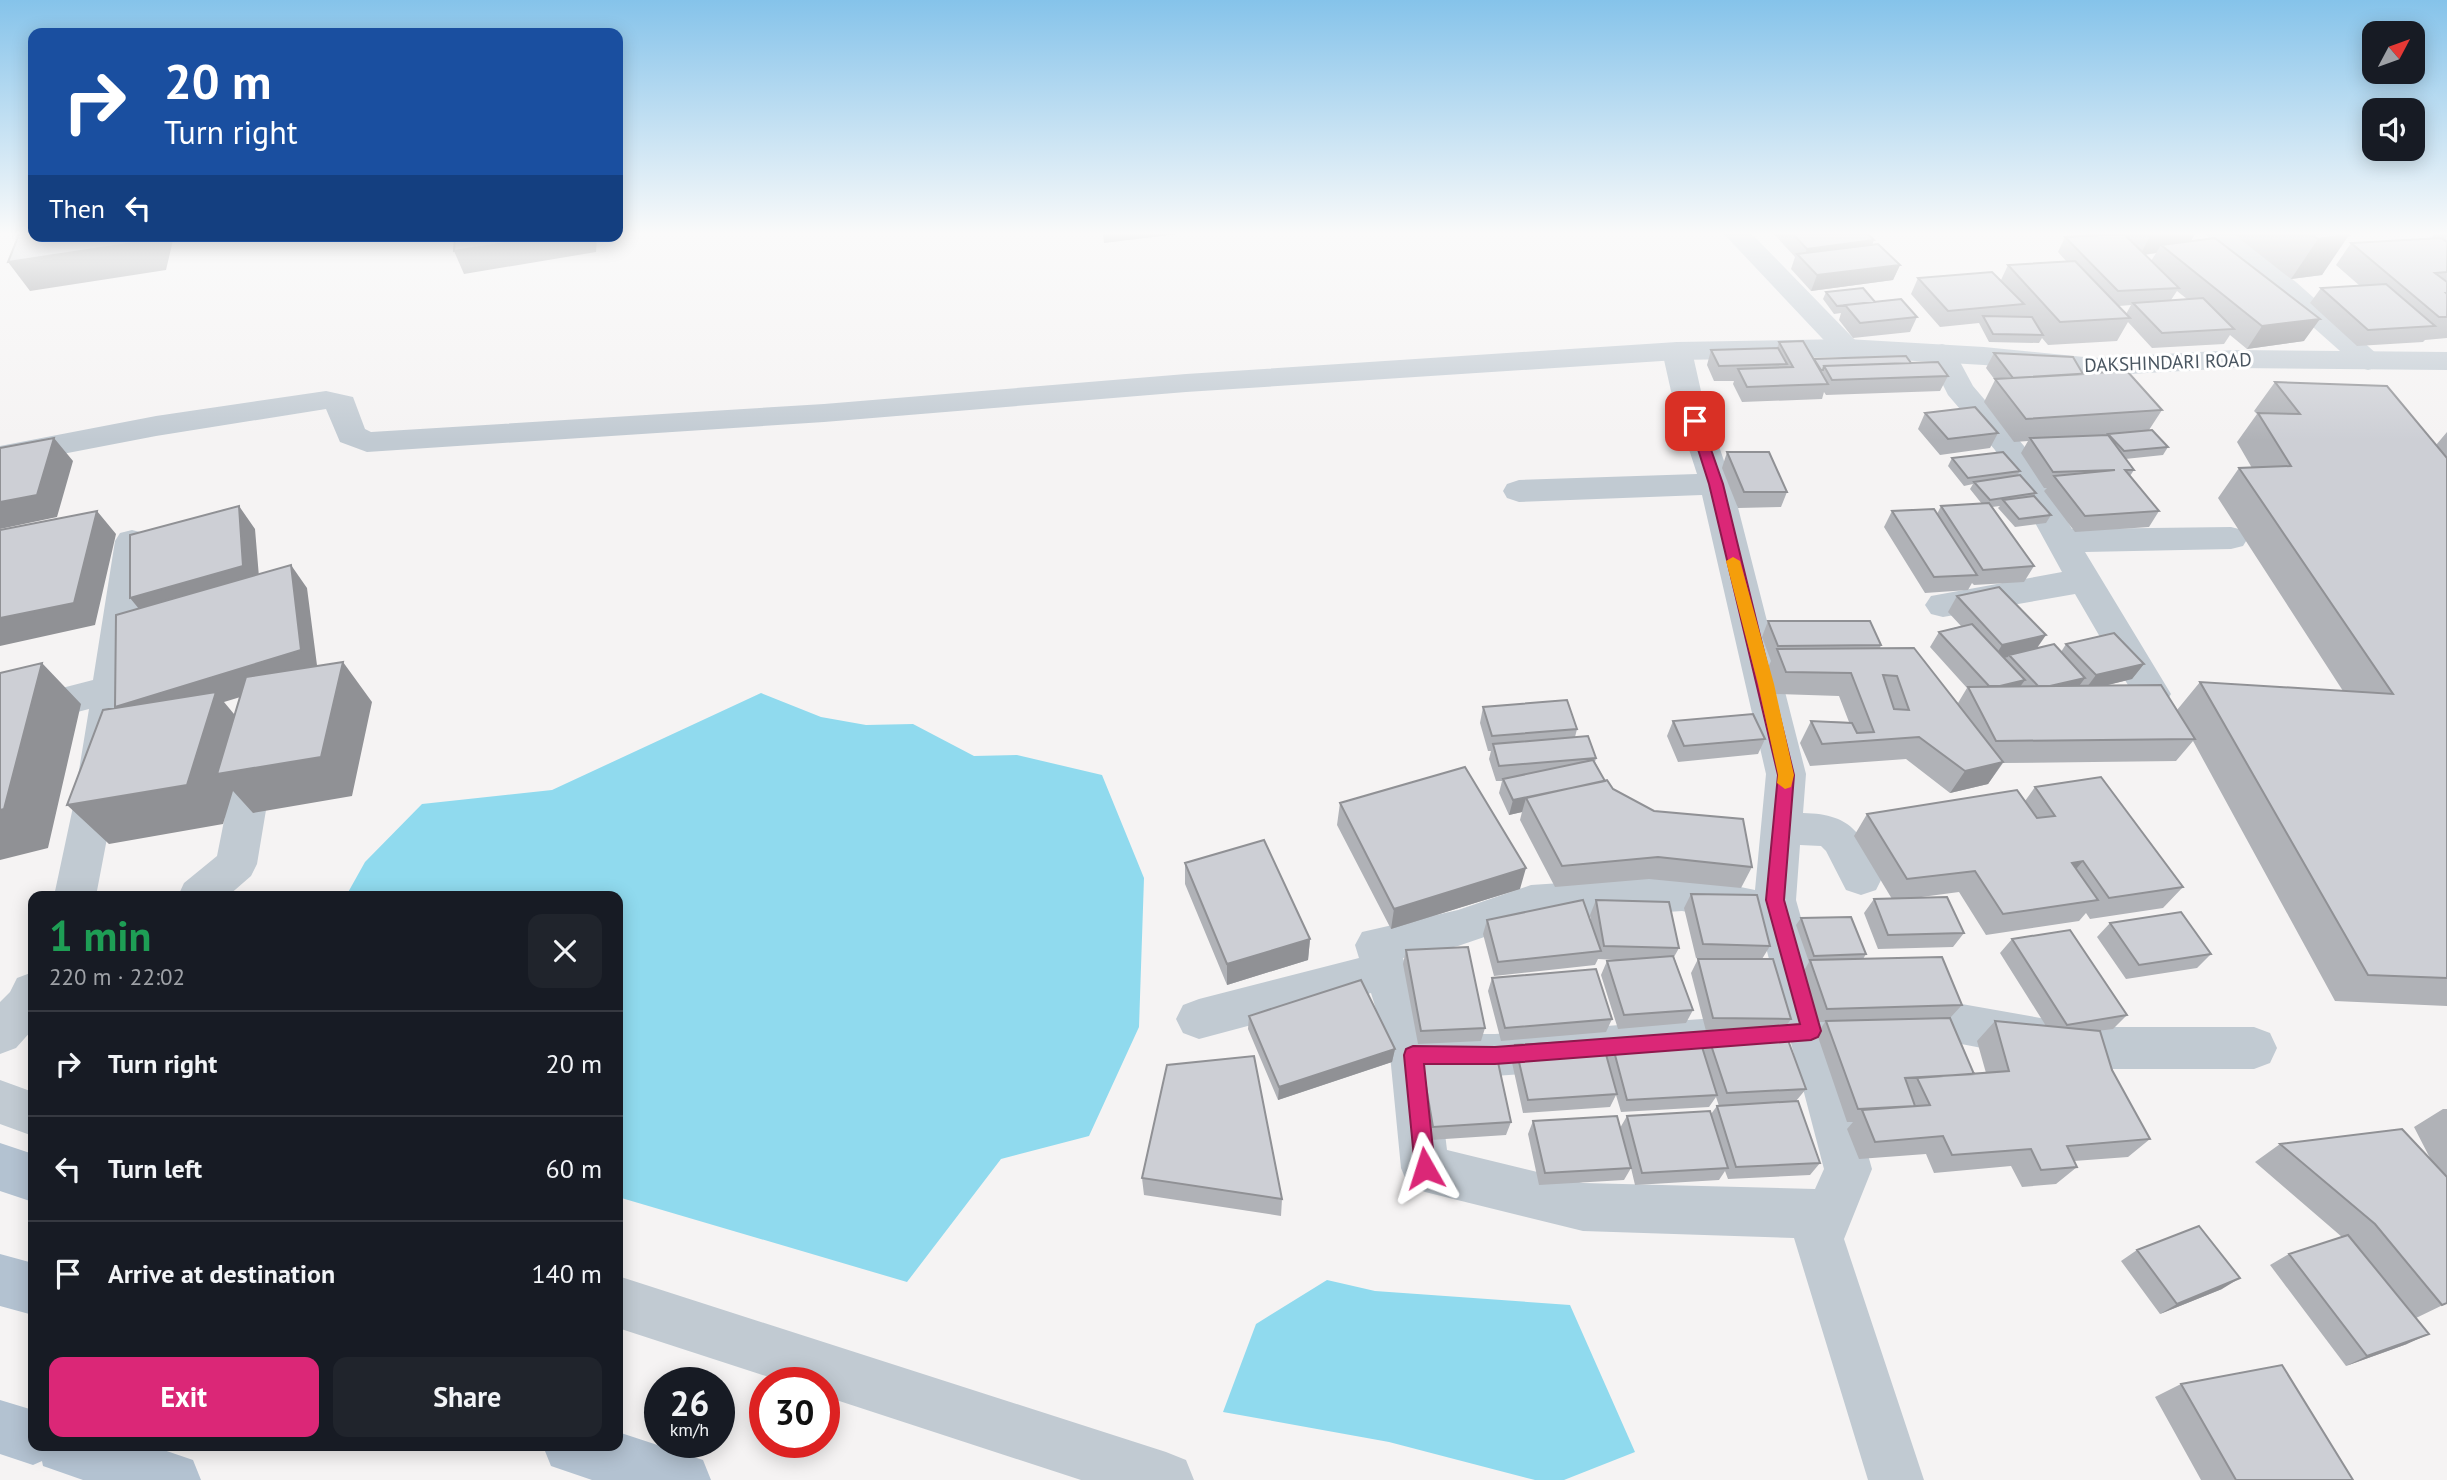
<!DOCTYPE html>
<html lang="en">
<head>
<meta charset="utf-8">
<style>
	body { margin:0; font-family:"PT Sans",sans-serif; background:#20242c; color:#f1f3f6; height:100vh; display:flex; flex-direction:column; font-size:26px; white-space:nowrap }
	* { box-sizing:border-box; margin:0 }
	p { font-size:23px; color:#9ea1a6 }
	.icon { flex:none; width:38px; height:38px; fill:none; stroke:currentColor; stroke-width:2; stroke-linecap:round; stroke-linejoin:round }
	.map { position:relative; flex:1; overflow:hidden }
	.panel { position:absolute; left:28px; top:891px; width:595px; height:560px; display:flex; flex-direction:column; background:#171b24; border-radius:14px; box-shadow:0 4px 18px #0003 }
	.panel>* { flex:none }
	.guide { position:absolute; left:28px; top:28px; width:595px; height:214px; border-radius:14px; box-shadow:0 4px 18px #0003; background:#1a4fa0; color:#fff; overflow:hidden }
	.needle { width:46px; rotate:49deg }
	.tools { position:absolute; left:2362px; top:21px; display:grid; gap:14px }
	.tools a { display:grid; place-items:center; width:63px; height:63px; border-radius:14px; background:#171b24; box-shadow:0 4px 18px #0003; font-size:35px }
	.speed { position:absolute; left:644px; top:1367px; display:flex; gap:14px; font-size:35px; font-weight:700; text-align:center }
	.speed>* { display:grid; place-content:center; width:91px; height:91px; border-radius:50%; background:#171b24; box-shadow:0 4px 18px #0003; line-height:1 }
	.speed small { font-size:18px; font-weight:400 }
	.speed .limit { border:10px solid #d22; background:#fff; color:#111 }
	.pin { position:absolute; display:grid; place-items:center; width:60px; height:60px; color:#fff; margin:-30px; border-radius:14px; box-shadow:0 4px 10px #0006 }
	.me { position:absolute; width:77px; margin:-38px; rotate:354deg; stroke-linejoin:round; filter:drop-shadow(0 0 5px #0008) }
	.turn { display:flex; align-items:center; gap:24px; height:147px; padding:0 21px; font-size:32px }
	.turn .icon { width:91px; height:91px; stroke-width:2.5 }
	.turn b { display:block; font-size:49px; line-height:60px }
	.then { display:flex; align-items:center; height:66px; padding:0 21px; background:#0003; gap:14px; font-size:26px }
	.round { display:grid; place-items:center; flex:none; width:74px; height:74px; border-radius:14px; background:#20242c }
	.headline { display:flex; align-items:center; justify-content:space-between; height:119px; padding:0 21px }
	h1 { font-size:42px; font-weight:700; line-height:52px; color:#1e9e55 }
	.button { display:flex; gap:14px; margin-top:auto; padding:14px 21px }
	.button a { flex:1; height:80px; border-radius:14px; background:#db2777; color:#fff; font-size:28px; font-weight:700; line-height:80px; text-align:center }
	.button a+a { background:#20242c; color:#f1f3f6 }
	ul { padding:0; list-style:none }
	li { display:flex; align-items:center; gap:21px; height:105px; padding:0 21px; border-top:2px solid #363941 }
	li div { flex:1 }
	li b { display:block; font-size:26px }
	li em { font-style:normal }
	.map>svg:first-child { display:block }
	.water { fill:#90daee }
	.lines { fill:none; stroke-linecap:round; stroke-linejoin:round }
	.minor { fill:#c1cad2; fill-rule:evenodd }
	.tertiary { fill:#c1cad2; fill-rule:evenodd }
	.primary { fill:#b3c2d1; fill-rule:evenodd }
	.wall { fill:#b0b2b7; fill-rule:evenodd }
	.shaded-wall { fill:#909195 }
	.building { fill:#cdcfd5; stroke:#909195; stroke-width:2; fill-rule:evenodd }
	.route { fill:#db2777; stroke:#8e194d; stroke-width:2 }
	.slow { fill:#f59e0b }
	.labels { text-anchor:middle; stroke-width:6; stroke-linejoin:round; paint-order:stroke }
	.far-street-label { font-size:19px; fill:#4a5661; stroke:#fff }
</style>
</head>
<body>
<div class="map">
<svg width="2447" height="1480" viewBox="0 0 2447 1480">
	<rect width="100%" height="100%" fill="#f5f3f3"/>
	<path class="water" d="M761 693 821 717 866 725 913 724 974 756 1017 755 1102 775 1144 878 1139 1027 1089 1136 1001 1159 907 1282 618 1197V896H346L365 862 422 804 552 790Z
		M1327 1280 1375 1291 1570 1305 1635 1452 1564 1480H1535L1389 1442 1223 1412 1256 1324Z"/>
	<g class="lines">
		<path class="minor" d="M1722 232H1750L1857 342 1862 348 1857 354 1847 357 1837 354Z
			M2202 232H2232L2296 282 2378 355 2383 361 2378 367 2368 370 2358 367 2276 294Z
			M1677 342 1687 345 1692 351 1703 400 1732 484 1806 774 1803 813C1855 814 1862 836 1882 878L1876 890 1861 895 1846 890 1826 851 1821 846 1800 845 1796 900 1872 1169 1844 1239 1924 1480H1868L1794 1238 1583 1231 1425 1192 1408 1185 1401 1168 1390 1055 1371 993 1199 1039 1183 1033 1176 1019 1183 1005 1199 999 1359 958 1355 945 1362 932 1458 910 1531 885 1682 875 1755 890 1766 774 1702 495 1519 502 1507 498 1503 491 1507 484 1519 480 1697 474 1673 400 1662 351 1667 345ZM1682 911 1744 922 1758 917 1824 1169 1815 1189 1583 1183 1447 1150 1438 1076H1495L1757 1057 1773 1051 1780 1036 1773 1021 1757 1015 1495 1034H1429L1403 958 1458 946 1531 921Z
			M1942 344 1952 347 1973 386 2024 446 2072 529 2231 527 2243 530 2248 538 2243 546 2231 549 2085 552 2171 694 2165 704 2152 708 2139 704 2075 594 1943 617 1931 614 1925 605 1931 596 2062 572 1995 450 1948 395 1927 353 1932 347Z
			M132 530 144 533 149 541 113 807 96 896H54L73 807 89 709 0 732V704L93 680 115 541 120 533Z
			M256 741 270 745 275 756 257 864 251 876 228 896H178L184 883 217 856 237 756 242 745Z
			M33 972V1029L16 1048 0 1054V1002L10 992 17 978Z
			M1956 1003 2091 1027H2254L2270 1033 2277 1048 2270 1063 2254 1069H2091L1956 1043 1901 1046 1885 1040 1878 1026 1885 1012 1901 1006Z"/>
		<path class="tertiary" d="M1847 339 1984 347 2094 358 2235 350 2447 352V370L2235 368 2094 376 1984 365 1847 357 1677 360 1186 392 824 422 367 452 340 442 326 409 156 436 0 466V446L156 416 326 391 353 397 365 429 371 432 824 404 1186 374 1677 342Z
			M0 1080 33 1092V1136L0 1124Z
			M618 1276 1166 1452 1186 1460 1194 1480H1081L824 1396V1382H784L618 1328Z"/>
		<path class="primary" d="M0 1143 33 1154V1202L0 1191Z
			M0 1254 33 1263V1315L0 1306Z
			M0 1400 33 1410V1446H152L193 1460 201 1480H83L43 1466 42 1461 33 1465 0 1454Z
			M618 1432 703 1460 711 1480H592L551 1466 543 1446H618Z"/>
	</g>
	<path class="wall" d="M1774 232H1866L1872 244 1900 265 1893 280 1811 291 1791 269 1795 257 1774 234Z
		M2112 232H2196L2191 241 2304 341 2247 349 2230 335 2224 344 2152 348 2128 322 2117 341 2048 345 2042 338 2039 343 1989 342 1979 323 1940 327 1911 294 1918 278 2001 280 2008 265 2066 261 2058 252 2065 237 2114 234ZM2156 253 2151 261 2145 255ZM2177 291 2187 299 2171 300ZM2131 305 2126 314 2119 306Z
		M2231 232H2345L2322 275 2291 279Z
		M2436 232H2447V338L2425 340 2423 342 2357 346 2310 303 2321 288 2360 286 2336 265 2351 243 2431 239Z
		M1826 292 1875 302 1917 317 1910 332 1853 338 1839 320 1841 313 1834 314 1823 299Z
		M1779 342 1814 360 1911 363 1948 376 1940 391 1826 395 1824 392 1822 399 1742 402 1733 384 1734 381H1714L1707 365 1711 350 1777 348Z
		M1994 353 2083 374 2162 410 2149 430 2168 447 2163 455 2125 459 2134 470 2130 476 2159 511 2149 527 2075 532 2044 491 2047 488H2044L2021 453 2028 441 2014 442 1984 402 1995 380 1986 368Z
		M2275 382 2436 445 2447 432V1006L2335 1001 2193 741 2176 761 2003 763 1988 784 1950 793 1906 759 1810 766 1800 743 1811 721 1849 722 1839 696 1776 694 1766 672 1771 661 1762 637 1768 621 1881 645 1880 648 1958 703 1967 688 1930 647 1939 632 1961 626 1948 612 1957 596 2037 648 2061 652 2066 644 2144 664 2132 679 2107 685 2177 710 2200 682 2343 691 2218 498 2239 468H2252L2237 442 2257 414 2254 411Z
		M1925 413 1998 433 1990 448 1940 455 1918 429Z
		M1727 452 1787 492 1781 507 1738 508 1722 468Z
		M1952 458 2020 471 2017 476 2036 493 2034 496 2051 515 2046 523 2015 527 1998 508 2000 506 1992 507 2034 566 2024 582 1974 585 1972 583 1968 590 1925 593 1884 527 1892 511 1937 514 1941 506 1982 504 1970 489 1973 484 1964 486 1948 466Z
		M1483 707 1577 729 1575 737 1596 758 1595 762 1605 781 1613 789 1752 867 1741 888 1649 879 1555 887 1520 820 1522 812 1509 815 1499 793 1502 781H1496L1489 759 1491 751H1488L1480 723Z
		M1673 721 1765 739 1758 754 1678 762 1667 736Z
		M2035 787 2183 887 2163 908 2090 919 2086 913 2079 921 1986 935 1959 892 1914 898 1964 933 1953 947 1878 949 1864 913 1874 899H1892L1854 836 1867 814 2025 801Z
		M1340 803 1520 889 1391 929 1337 825Z
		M1185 863 1310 939 1308 960 1227 985 1185 884Z
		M1691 894 1770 946 1762 959 1791 1019 1782 1032 1806 1089 1796 1101 1719 1106 1716 1097 1709 1107 1621 1112 1616 1095 1610 1107 1523 1113 1511 1058 1515 1045 1605 1052 1611 1040 1702 1047 1708 1036 1777 1032 1706 1031 1691 973 1698 959H1722L1696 958 1684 908Z
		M1596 900 1679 948 1674 957 1693 1010 1686 1023 1618 1029 1601 975 1607 961 1617 960 1598 959 1595 965 1494 976 1483 934 1487 920 1592 927 1590 915Z
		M1801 918 1866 954 1863 959 1962 1005 1950 1018 1974 1074 1986 1073 1977 1041 1995 1021 2046 1026 2000 953 2012 939 2127 1015 2113 1029 2097 1031 2112 1070 2150 1139 2128 1157 2074 1161 2077 1167 2056 1184 2022 1187 2011 1166 1934 1173 1926 1154 1859 1159 1847 1129 1853 1122H1847L1817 1034 1825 1022H1818L1802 974 1809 962 1796 925Z
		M2110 923 2211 954 2197 968 2126 979 2097 937Z
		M1406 950 1485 1028 1481 1041 1418 1044 1403 964Z
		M1492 978 1612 1019 1606 1032 1501 1041 1488 991Z
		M1249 1016 1395 1049 1392 1062 1278 1100 1248 1029Z
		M1421 1057 1511 1122 1506 1135 1430 1140 1418 1070Z
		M1717 1106 1820 1163 1810 1175 1728 1179 1725 1171 1719 1180 1635 1185 1631 1168 1624 1180 1539 1185 1528 1134 1533 1121 1620 1128 1627 1116 1711 1114Z
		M2443 1109H2447V1303L2416 1318 2407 1344 2346 1366 2270 1265 2289 1254 2342 1237 2255 1162 2280 1144 2431 1160 2414 1127Z
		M1142 1178 1282 1199 1281 1216 1144 1195Z
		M2137 1250 2222 1289 2160 1314 2121 1261Z
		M2181 1384 2353 1480H2201L2155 1397Z"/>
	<path class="shaded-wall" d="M1103 232H1194L1104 243Z
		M2157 232H2196L2186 249 2161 245 2156 253 2140 255 2152 233Z
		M2349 235 2322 275 2291 279 2318 239Z
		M148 236H174L166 270 30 291 8 262Z
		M550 236H597L596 252 464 274 454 251Z
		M1874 240 1868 255 1803 260 1807 249Z
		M1900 265 1893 280 1811 291 1817 275Z
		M2320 319 2304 341 2247 349 2262 326Z
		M54 438 73 461 57 517 0 529V502Z
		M239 506 255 529 260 589 149 621 130 598Z
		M97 511 116 534 95 625 0 646V618Z
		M291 565 307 588 318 673 224 702 249 732 343 662 372 702 352 796 253 813 233 791 223 824 109 844 67 805 136 729 115 707Z
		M2046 635 2035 651 2009 655 2008 657 1992 661 2002 645Z
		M42 663 81 704 48 848 0 860V810Z
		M2144 664 2132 679 2084 691 2096 675Z
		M2085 678 2074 693 2040 688Z
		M2025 680 2014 695 1991 689Z
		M2003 762 1988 784 1950 793 1965 771Z
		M1605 781 1526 798 1522 812 1509 815 1513 800Z
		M2083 861 2065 882 2072 863Z
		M1526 868 1520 889 1391 929 1394 909Z
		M1310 939 1308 960 1227 985V964Z
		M1395 1049 1392 1062 1278 1100 1279 1087Z
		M2240 1278 2222 1289 2160 1314 2177 1304Z
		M2429 1334 2407 1344 2346 1366 2367 1356Z"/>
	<path class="building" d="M20 232H33V236H148L147 241 8 262Z
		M1791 232H1866L1874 240 1807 249Z
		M2308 232H2345L2349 235 2318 239Z
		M2124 234 2179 288 2118 291 2065 237Z
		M455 236H550L454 251Z
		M2215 238 2320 319 2262 326 2161 245Z
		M2441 238 2447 242V272L2435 273 2447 282V293H2446L2447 294V317H2439L2351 243Z
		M1878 244 1900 265 1817 275 1797 254Z
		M2075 261 2130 318 2060 322 2008 265Z
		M1992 272 2024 304 1948 311 1918 278Z
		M2386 284 2435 326 2368 330 2321 288Z
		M1863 288 1875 302 1837 306 1826 292Z
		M2203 298 2234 329 2162 333 2133 303Z
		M1901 299 1917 317 1860 323 1845 305Z
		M1983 316 2032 317 2043 335 1993 334Z
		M1803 341 1828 384 1747 387 1738 369 1793 367 1779 342Z
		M1778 348 1787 364 1719 366 1711 350Z
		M1994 353 2073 357 2083 374 2013 378Z
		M1906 356 1911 363 1824 366 1823 370H1821L1814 359Z
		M1938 362 1948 376 1832 380 1824 366Z
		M2127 371 2162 410 2026 419 1995 379Z
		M2275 382 2387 386 2447 458V978L2368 975 2200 682 2393 694 2239 468 2291 466 2258 413 2300 414Z
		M1975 407 1998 433 1948 439 1925 413Z
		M2152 430 2168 447 2124 451 2108 434Z
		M2108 435 2134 470H2125L2159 511 2085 516 2054 476 2115 470 2053 472 2030 438Z
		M54 438 37 495 0 502V448Z
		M1727 452H1769L1787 492H1744Z
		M2003 452 2020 471 1968 478 1952 458Z
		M2020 475 2036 493 1990 500 1974 482Z
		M2034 496 2051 515 2019 519 2003 500Z
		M1989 503 2034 566 1983 570 1941 506Z
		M239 506 243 566 130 598V535Z
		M1934 509 1977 575 1934 577 1892 511Z
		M97 511 74 603 0 618V530Z
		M291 565 301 650 115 707 116 615Z
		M1999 587 2046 635 2002 645 1957 596Z
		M1768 621H1870L1881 645 1778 646Z
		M1972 624 2025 680 2000 686H1989L1939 632Z
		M2114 633 2144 664 2096 675 2066 644Z
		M2054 644 2085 678 2050 686H2038L2009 655Z
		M1914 648 2003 762 1965 771 1919 737 1822 744 1811 721 1852 723 1857 733 1874 732 1851 673 1786 672 1777 649ZM1883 675 1897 676 1909 710 1894 709Z
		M343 662 321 757 217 774 246 677Z
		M42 663 4 809 0 810V673Z
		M2161 685 2195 739 1996 741 1968 687Z
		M216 692 187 785 67 805 103 710Z
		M1567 700 1577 729 1492 736 1483 707Z
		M1753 714 1765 739 1684 746 1673 721Z
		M1588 736 1596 758 1499 766 1493 744Z
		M1593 760 1605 781 1513 800 1503 779Z
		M1465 767 1526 868 1394 909 1340 803Z
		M2101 777 2183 887 2109 898 2083 861 2072 863 2098 900 2003 914 1975 871 1907 879 1867 814 2017 790 2037 818 2055 816 2035 787Z
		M1607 780 1613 789 1654 811 1743 819 1752 867 1658 857 1562 866 1526 798Z
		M1264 840 1310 939 1227 964 1185 863Z
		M1691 894 1757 895 1770 946 1703 944Z
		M1947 897 1964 933 1888 935 1874 899Z
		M1583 900 1601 951 1498 962 1487 920Z
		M1596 900 1669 902 1679 948 1604 946Z
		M2181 912 2211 954 2139 965 2110 923Z
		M1851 917 1866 954 1814 956 1801 918Z
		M2070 930 2127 1015 2067 1025 2012 939Z
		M1468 947 1485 1028 1421 1031 1406 950Z
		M1673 956 1693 1010 1624 1015 1607 961Z
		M1942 957 1962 1005 1827 1009 1810 960Z
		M1698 959H1773L1791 1019 1713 1018Z
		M1596 969 1612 1019 1505 1028 1492 978Z
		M1361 980 1395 1049 1279 1087 1249 1016Z
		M1950 1018 1974 1074 1905 1078 1915 1106 1858 1109 1826 1021Z
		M1995 1021 2100 1031 2112 1070 2150 1139 2067 1146 2077 1167 2041 1170 2031 1149 1952 1155 1943 1136 1875 1142 1862 1110 1930 1105 1917 1078 2009 1071Z
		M1785 1032 1806 1089 1727 1093 1708 1036Z
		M1698 1034 1717 1095 1627 1100 1611 1040Z
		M1602 1040 1617 1094 1528 1100 1515 1045Z
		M1496 1053 1511 1122 1433 1127 1421 1057Z
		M1254 1056 1282 1199 1142 1178 1167 1065Z
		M1798 1101 1820 1163 1736 1167 1717 1106Z
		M1710 1111 1728 1168 1642 1173 1627 1116Z
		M1617 1116 1631 1168 1545 1173 1533 1121Z
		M2402 1129 2447 1177V1303L2442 1305 2375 1224 2280 1144Z
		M2199 1226 2240 1278 2177 1304 2137 1250Z
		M2348 1235 2429 1334 2367 1356 2289 1254Z
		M2282 1365 2353 1480H2236L2181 1384Z"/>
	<linearGradient id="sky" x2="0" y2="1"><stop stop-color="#85c3ea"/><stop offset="0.53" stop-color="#fafafa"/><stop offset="1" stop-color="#fafafa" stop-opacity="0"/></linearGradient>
	<rect width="2447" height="440" fill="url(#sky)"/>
	<path class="route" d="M1695 417 1701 421 1723 484 1794 775 1784 900 1821 1031 1818 1037 1811 1040 1495 1064H1424L1435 1168 1432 1174 1425 1177 1418 1174 1415 1168 1404 1055 1406 1049 1413 1046 1495 1047 1800 1024 1766 900 1778 775 1709 484 1689 421Z"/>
	<path class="slow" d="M1733 557 1740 561 1774 684 1794 775 1791 787 1785 789 1777 783 1778 775 1758 684 1726 561Z"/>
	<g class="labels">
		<g class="far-street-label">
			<text transform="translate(2168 362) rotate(-2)" y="7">DAKSHINDARI ROAD</text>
		</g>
	</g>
</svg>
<div class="tools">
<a><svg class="needle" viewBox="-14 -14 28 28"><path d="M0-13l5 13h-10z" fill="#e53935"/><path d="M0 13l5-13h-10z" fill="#9ea1a6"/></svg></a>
<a><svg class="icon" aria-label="sound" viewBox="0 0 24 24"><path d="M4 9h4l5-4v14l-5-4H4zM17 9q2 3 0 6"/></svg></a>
</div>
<div class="speed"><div>26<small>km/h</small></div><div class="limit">30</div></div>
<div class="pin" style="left:1695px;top:421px;background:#d93025"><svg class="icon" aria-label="arrive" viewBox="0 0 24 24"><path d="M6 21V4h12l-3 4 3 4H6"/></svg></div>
<svg class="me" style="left:1425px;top:1168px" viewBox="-20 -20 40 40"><path d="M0-17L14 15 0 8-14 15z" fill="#db2777" stroke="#fff" stroke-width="4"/></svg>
<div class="guide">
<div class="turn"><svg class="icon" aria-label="right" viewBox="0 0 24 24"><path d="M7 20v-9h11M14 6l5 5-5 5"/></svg><div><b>20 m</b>Turn right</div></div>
<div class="then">Then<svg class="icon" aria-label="left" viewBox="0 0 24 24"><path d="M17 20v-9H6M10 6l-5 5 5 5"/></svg></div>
</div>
<section class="panel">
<div class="headline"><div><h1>1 min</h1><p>220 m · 22:02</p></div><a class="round"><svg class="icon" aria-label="close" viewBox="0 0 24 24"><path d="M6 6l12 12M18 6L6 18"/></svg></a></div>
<ul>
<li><svg class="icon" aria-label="right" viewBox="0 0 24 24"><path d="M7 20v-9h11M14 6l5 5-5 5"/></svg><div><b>Turn right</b></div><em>20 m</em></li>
<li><svg class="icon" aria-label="left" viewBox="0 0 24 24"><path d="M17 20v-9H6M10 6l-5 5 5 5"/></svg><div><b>Turn left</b></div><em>60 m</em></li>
<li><svg class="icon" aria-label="arrive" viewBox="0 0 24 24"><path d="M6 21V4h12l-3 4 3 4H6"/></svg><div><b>Arrive at destination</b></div><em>140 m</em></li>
</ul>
<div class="button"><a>Exit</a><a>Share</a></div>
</section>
</div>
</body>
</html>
